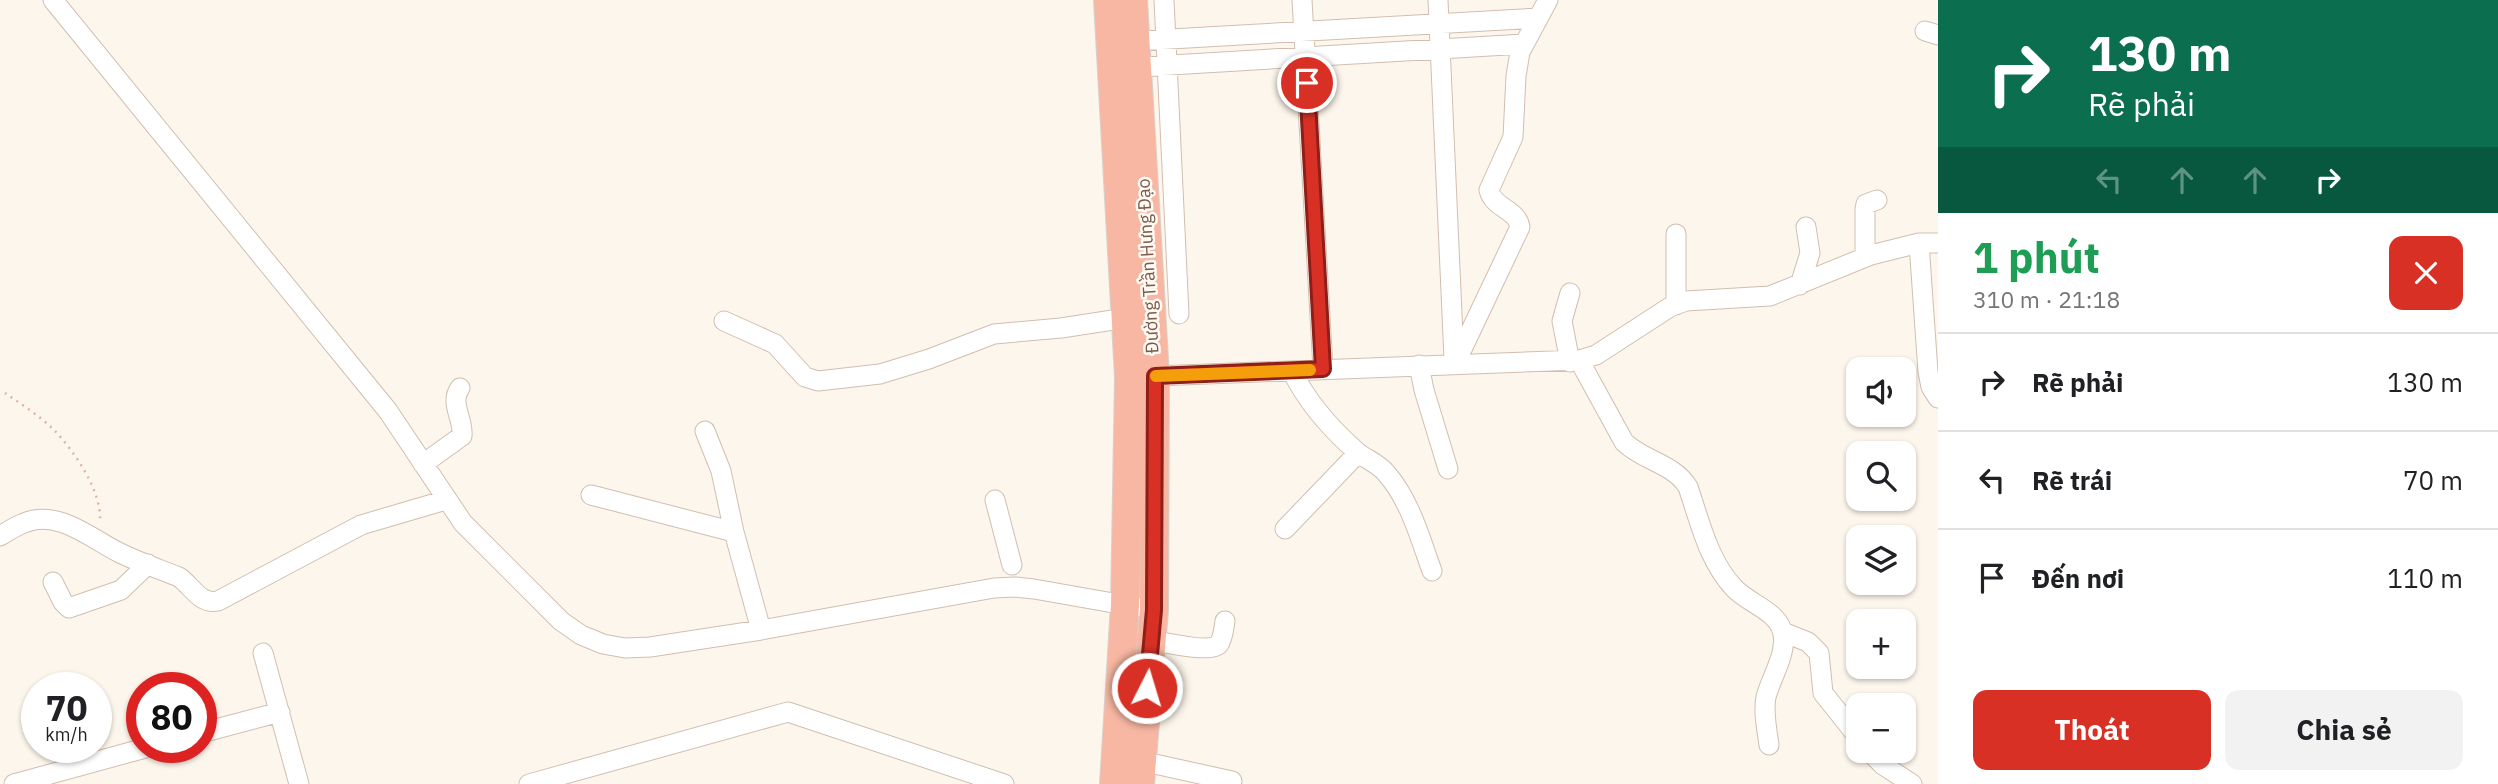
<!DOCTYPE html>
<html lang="vi">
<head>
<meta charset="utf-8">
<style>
	body { margin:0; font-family:"IBM Plex Sans",sans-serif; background:#f2f2f2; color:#202124; height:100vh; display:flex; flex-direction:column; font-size:26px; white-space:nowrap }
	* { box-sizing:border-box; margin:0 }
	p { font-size:23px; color:#757577 }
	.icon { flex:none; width:38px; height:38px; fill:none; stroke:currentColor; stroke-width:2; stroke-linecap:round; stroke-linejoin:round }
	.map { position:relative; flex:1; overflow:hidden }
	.panel { display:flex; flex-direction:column; background:#fff; width:560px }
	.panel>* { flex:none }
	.hud { background:#0b6e4f; color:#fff; overflow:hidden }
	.fabs { position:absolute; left:1846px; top:357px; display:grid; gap:14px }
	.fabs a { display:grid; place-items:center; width:70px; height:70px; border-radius:14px; background:#fff; box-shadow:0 2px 5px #0004; font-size:35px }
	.speed { position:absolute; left:21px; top:672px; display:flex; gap:14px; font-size:35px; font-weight:700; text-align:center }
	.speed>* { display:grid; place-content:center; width:91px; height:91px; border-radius:50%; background:#fff; box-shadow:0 2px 5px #0004; line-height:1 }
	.speed small { font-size:18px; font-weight:400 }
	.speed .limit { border:10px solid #d22; background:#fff; color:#111 }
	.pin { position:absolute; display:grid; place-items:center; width:60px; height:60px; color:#fff; margin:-30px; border:4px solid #fff; border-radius:50%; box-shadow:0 2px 7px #0007 }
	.me { position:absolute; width:77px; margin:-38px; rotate:5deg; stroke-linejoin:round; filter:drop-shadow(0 0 5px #0008) }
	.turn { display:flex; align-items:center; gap:24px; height:147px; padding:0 35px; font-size:32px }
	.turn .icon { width:91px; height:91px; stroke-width:2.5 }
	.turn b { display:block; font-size:49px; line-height:60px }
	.lanes { display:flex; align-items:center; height:66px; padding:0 35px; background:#0003; justify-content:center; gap:35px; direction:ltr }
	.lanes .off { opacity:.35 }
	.round { display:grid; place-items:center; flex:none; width:74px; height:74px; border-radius:14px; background:#f2f2f2 }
	.overview { display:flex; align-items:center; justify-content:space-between; height:119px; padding:0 35px }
	h1 { font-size:42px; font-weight:700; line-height:52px; color:#1e9e55 }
	.action { display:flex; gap:14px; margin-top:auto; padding:14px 35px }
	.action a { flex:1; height:80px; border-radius:14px; background:#d93025; color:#fff; font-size:28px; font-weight:700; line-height:80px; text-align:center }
	.action a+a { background:#f2f2f2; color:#202124 }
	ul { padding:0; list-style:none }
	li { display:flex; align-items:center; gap:21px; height:98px; padding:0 35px; border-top:2px solid #e0e0e0 }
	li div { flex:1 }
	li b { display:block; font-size:26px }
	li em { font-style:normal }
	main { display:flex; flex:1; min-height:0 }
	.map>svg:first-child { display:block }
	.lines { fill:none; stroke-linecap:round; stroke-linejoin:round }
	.minor-casing { stroke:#d1beb0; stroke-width:21 }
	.highway-casing { stroke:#dad1cd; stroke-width:30 }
	.path { stroke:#d9b8a5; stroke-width:2.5; stroke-dasharray:2 5; stroke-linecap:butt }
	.minor { stroke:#fff; stroke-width:19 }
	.highway { stroke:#f7b7a3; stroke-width:28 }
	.route-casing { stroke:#8d1f18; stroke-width:18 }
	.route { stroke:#d93025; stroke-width:12 }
	.slow { stroke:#f59e0b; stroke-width:12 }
	.labels { text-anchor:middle; stroke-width:5; stroke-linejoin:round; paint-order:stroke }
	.street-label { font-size:18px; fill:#7a5c4d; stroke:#fffaf3 }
</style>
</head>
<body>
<main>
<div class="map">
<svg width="1938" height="784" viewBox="0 0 1938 784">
	<rect width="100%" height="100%" fill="#fdf6ec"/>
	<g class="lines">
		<defs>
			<path id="minor" d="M53 0 388 411 463 523 561 621 581 635 603 644 625 648 650 647 761 630 994 588 1015 587 1034 589 1136 607
				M1164 0 1179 314
				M1302 0 1323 369
				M1438 0 1454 359
				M1925 31 1938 35
				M1135 41 1538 18
				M1137 67 1524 44
				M1676 234V305
				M1919 243 1928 372 1931 387 1938 398
				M1865 257V209L1866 204 1877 200
				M1800 285 1810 253 1806 227
				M724 321 775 344 805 377 818 381 880 374 929 359 994 334 1061 328 1126 318
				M1579 360 1624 442C1643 461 1673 463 1688 487 1700 522 1708 560 1734 588 1748 603 1775 610 1782 630 1789 651 1771 677 1766 697 1763 712 1767 730 1769 745
				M1570 362 1562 321 1570 293
				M1455 364 1520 227C1517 209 1493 208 1489 190L1513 137 1516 76 1520 52 1548 0
				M1419 365 1424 390 1448 469
				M1292 371C1307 402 1330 428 1356 451 1365 459 1378 463 1386 473 1410 500 1420 538 1432 571
				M1155 376 1579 360 1596 355 1670 307 1686 301 1770 296 1871 255 1919 243H1938
				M705 431 721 471 734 532 761 630
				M423 464 462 436C464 419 449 403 460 388
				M591 495 734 532
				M995 500 1012 565
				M1285 529 1358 453
				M0 536C8 531 16 526 24 523 58 509 90 538 118 552 138 562 159 569 179 577 192 586 200 605 218 601L361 525 446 500
				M53 582 63 602 69 608 121 590 148 564
				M1783 632 1808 642 1819 653 1823 693 1858 737
				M1151 640C1163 642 1212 654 1219 644 1223 638 1224 628 1225 621
				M263 653 299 784
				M201 733 280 712
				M1869 751 1883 765 1912 784
				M1141 761 1232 781
				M14 784 149 747
				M529 784 788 712 1004 784"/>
			<path id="highway" d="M1108 0 1129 377 1125 605 1114 784
				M1133 0 1155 376 1154 610 1140 784"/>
		</defs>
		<use href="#minor" class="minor-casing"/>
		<use href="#highway" class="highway-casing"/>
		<path class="path" d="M5 393C21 404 40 416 54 430 75 452 102 491 100 522"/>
		<use href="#minor" class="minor"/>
		<use href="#highway" class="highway"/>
	</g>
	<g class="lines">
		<defs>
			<path id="route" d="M1147 688 1154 610 1155 376 1323 369 1307 83"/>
		</defs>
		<use href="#route" class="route-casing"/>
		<use href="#route" class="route"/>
		<path class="slow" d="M1156 376 1310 370"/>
	</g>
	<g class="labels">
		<g class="street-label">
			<text transform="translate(1148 266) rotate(-93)" y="6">Đường Trần Hưng Đạo</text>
		</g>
	</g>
</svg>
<div class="fabs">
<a><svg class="icon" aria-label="sound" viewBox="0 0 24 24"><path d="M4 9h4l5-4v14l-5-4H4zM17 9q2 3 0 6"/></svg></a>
<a><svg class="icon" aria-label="search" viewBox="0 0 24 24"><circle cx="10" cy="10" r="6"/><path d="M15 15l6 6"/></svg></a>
<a><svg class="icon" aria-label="layers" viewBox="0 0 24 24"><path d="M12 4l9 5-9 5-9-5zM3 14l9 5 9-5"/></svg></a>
<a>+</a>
<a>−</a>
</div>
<div class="speed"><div>70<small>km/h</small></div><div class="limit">80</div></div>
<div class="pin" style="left:1307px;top:83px;background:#d93025"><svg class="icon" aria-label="arrive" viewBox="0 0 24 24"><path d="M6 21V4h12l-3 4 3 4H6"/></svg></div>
<svg class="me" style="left:1147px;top:688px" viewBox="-20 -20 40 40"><circle r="17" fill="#d93025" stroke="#fff" stroke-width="3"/><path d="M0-11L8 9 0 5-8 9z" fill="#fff"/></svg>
</div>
<section class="panel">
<div class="hud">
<div class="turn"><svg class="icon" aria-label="right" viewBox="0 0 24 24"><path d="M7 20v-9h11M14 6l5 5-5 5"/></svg><div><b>130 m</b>Rẽ phải</div></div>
<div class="lanes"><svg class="icon off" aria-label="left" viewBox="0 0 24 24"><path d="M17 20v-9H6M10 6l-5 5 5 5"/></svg><svg class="icon off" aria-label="ahead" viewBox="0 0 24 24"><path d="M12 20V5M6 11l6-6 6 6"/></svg><svg class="icon off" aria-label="ahead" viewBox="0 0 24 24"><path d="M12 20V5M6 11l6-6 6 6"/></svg><svg class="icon" aria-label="right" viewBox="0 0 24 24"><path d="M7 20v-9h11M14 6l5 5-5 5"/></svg></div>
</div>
<div class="overview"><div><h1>1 phút</h1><p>310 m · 21:18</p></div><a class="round" style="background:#d93025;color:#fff"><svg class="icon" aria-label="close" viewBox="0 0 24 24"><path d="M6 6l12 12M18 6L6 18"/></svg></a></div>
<ul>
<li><svg class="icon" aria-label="right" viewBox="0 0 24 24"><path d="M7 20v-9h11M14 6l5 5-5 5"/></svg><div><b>Rẽ phải</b></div><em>130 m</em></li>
<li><svg class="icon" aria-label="left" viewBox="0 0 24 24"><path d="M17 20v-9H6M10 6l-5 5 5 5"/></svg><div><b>Rẽ trái</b></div><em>70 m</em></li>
<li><svg class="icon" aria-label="arrive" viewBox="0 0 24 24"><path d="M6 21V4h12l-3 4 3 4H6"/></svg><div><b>Đến nơi</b></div><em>110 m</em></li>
</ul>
<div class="action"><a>Thoát</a><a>Chia sẻ</a></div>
</section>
</main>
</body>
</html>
